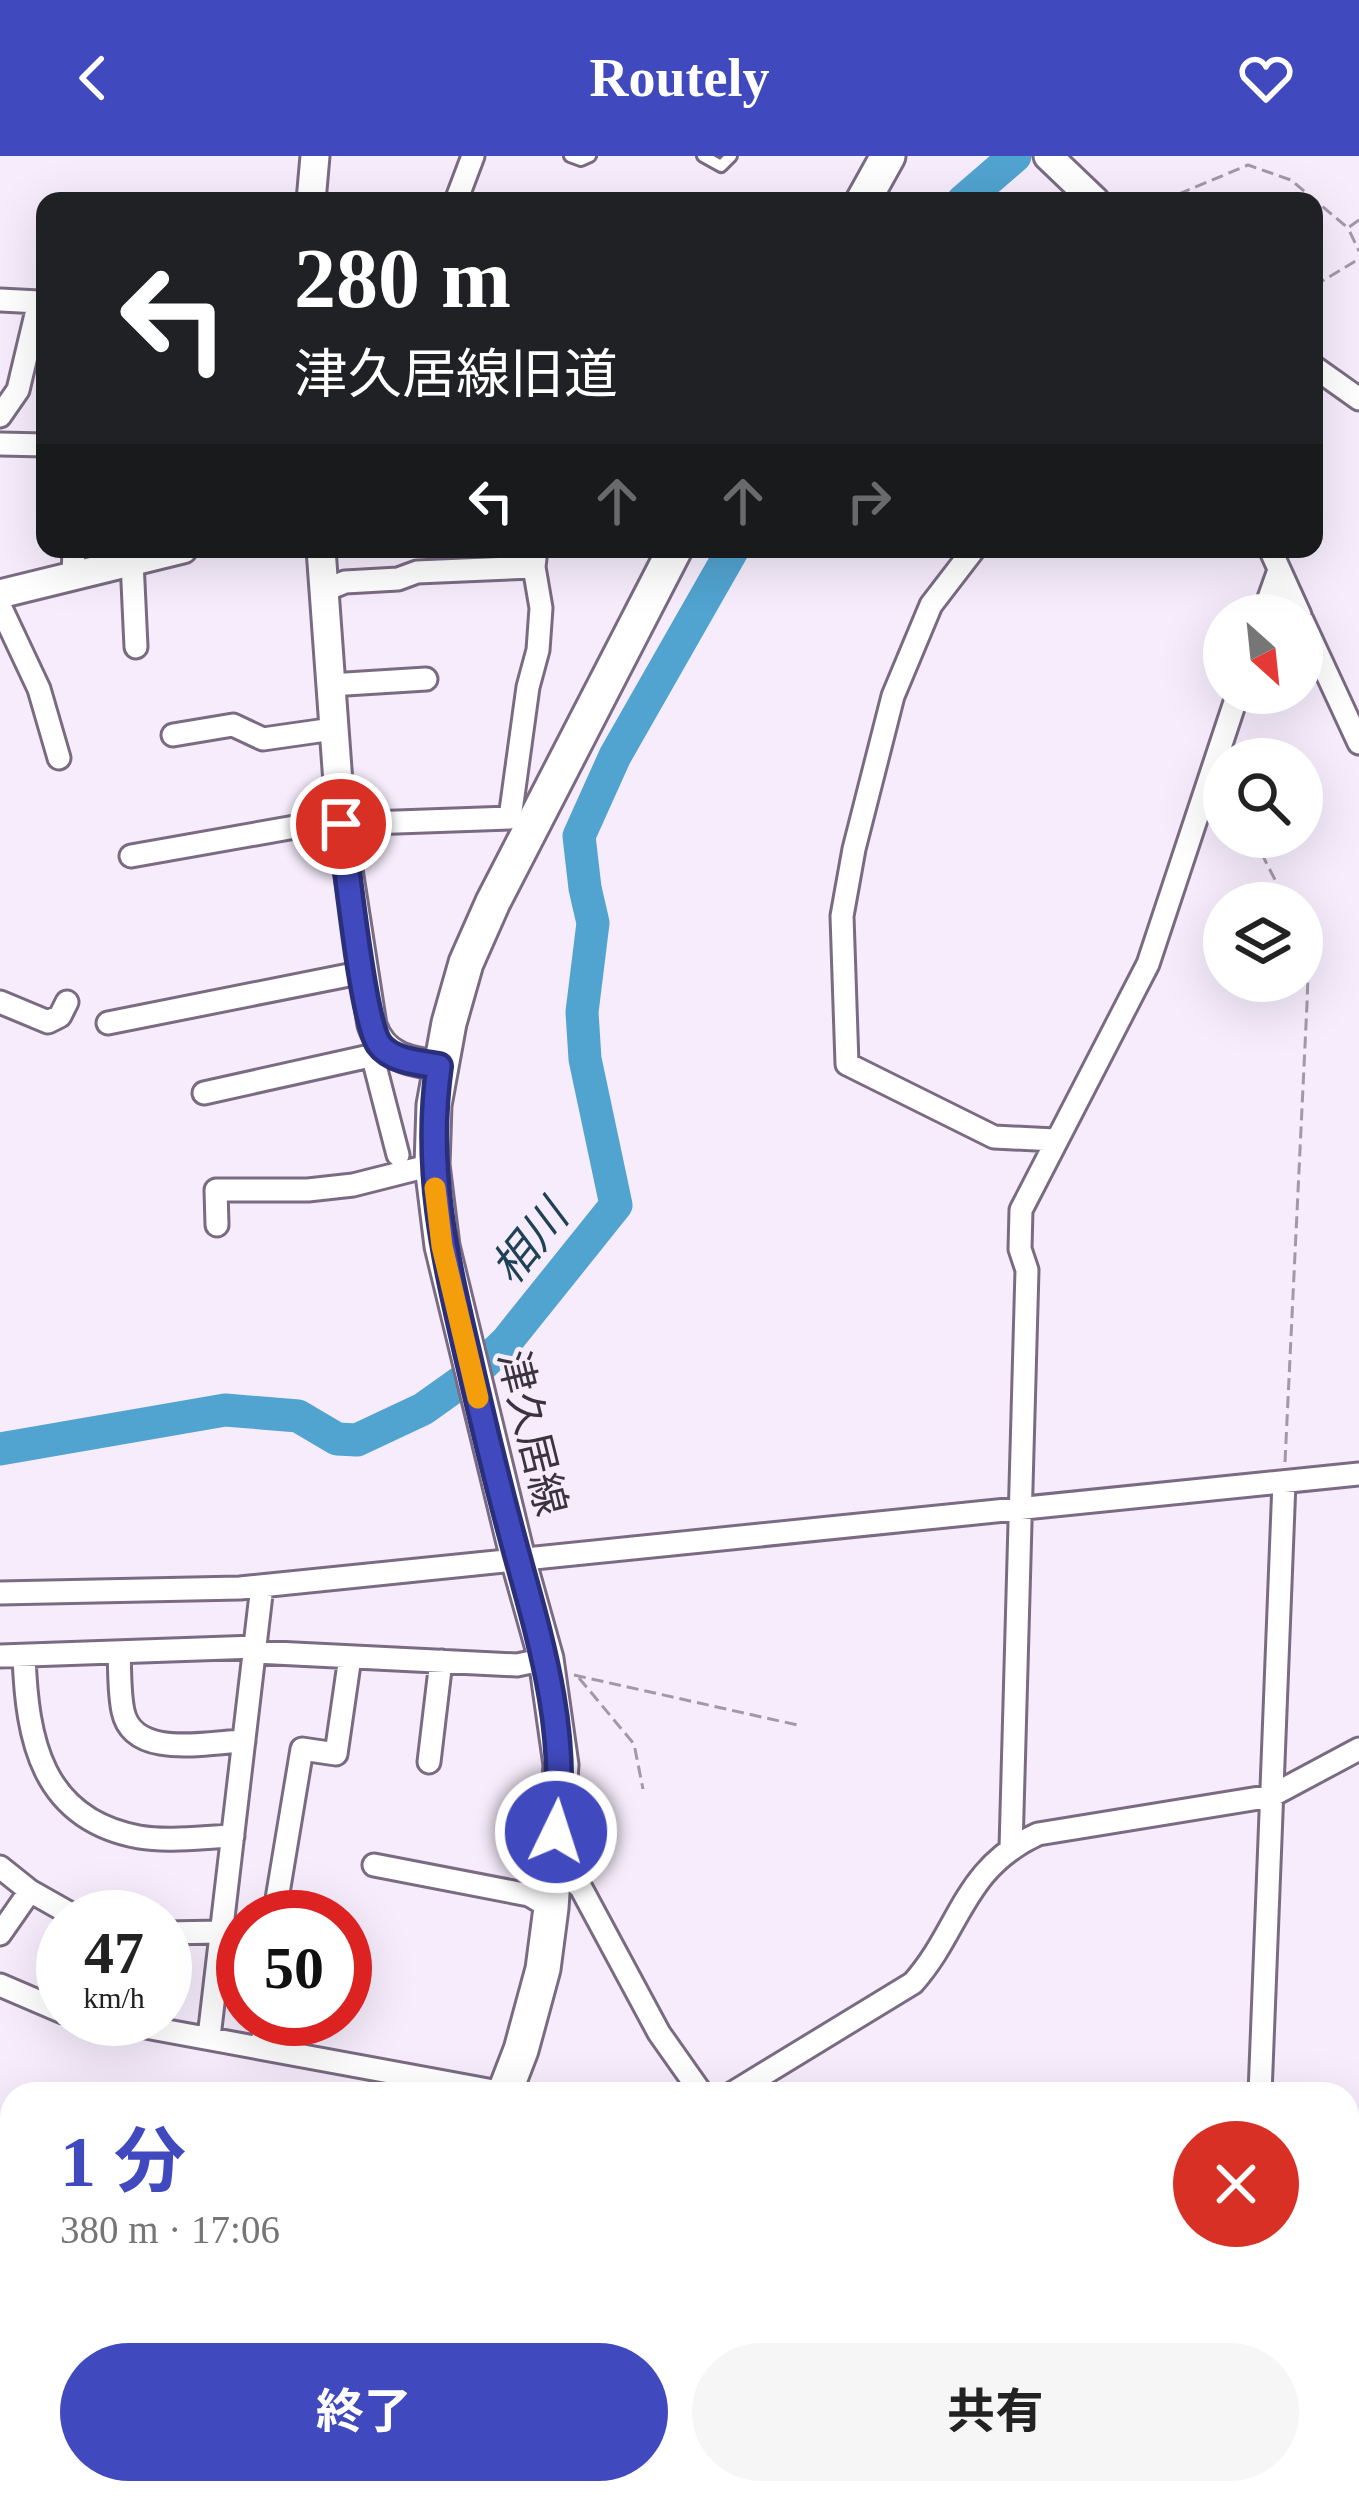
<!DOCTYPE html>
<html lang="ja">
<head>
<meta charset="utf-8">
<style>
	body { margin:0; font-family:"Times New Roman","Noto Sans JP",serif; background:#f6f6f6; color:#222; height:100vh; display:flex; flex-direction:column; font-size:45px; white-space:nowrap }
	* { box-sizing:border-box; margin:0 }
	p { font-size:39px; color:#767676 }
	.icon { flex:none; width:66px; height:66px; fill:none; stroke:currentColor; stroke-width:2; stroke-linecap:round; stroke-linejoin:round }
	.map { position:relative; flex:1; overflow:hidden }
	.details { position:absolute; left:0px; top:1926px; width:1359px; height:423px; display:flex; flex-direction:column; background:#fff; border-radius:36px 36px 0 0; box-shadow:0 12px 48px #0002 }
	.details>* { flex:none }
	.guide { position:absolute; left:36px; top:36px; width:1287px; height:366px; border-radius:24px; box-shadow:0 12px 48px #0002; background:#202124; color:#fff; overflow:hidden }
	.needle { width:78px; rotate:153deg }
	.controls { position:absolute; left:1203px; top:438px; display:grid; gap:24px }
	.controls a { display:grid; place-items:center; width:120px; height:120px; border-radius:50%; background:#fff; box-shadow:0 12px 48px #0002; font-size:60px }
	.speed { position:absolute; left:36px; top:1734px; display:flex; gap:24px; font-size:60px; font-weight:700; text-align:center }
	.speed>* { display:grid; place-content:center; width:156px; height:156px; border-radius:50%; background:#fff; box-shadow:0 12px 48px #0002; line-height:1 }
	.speed small { font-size:30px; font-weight:400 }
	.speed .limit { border:18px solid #d22; background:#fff; color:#111 }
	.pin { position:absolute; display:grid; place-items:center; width:102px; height:102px; color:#fff; margin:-51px; border:6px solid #fff; border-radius:50%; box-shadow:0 3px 12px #0007 }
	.me { position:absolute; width:132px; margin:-66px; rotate:4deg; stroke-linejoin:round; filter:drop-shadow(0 0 9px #0008) }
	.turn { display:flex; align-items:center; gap:42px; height:252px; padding:0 60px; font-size:54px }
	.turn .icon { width:156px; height:156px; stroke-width:2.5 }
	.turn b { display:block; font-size:84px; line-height:102px }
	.lanes { display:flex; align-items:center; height:114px; padding:0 60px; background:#0003; justify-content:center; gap:60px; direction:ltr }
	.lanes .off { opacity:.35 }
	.round { display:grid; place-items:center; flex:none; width:126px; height:126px; border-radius:63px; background:#f6f6f6 }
	.headline { display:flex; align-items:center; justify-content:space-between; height:204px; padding:0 60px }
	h1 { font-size:72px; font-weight:700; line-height:90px; color:#4049bd }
	.action { display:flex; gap:24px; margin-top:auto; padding:24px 60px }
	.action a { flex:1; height:138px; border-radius:72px; background:#4049bd; color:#fff; font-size:48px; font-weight:700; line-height:138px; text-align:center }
	.action a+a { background:#f6f6f6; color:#222 }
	header { display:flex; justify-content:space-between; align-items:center; height:156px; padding:0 60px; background:#4049bd; color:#fff; font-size:54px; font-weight:700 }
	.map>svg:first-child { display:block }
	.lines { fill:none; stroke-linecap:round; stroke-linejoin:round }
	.river { stroke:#51a3d0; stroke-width:33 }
	.service-casing { stroke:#7a6b83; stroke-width:16 }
	.minor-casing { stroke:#7a6b83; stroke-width:27 }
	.tertiary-casing { stroke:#7a6b83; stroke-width:33 }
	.secondary-casing { stroke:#7a6b83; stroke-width:39 }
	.path { stroke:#a199a7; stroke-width:3; stroke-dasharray:12 6; stroke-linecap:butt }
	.service { stroke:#fff; stroke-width:10 }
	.minor { stroke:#fff; stroke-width:21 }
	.tertiary { stroke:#fff; stroke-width:27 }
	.secondary { stroke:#fff; stroke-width:33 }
	.route-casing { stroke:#2a2f7b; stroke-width:30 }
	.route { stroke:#4049bd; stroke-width:21 }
	.slow { stroke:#f59e0b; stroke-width:21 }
	.labels { text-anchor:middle; stroke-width:9; stroke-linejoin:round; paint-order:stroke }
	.street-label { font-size:42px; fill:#3a343e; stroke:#f6ecfc }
	.water-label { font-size:45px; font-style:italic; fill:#1f4256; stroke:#f6ecfc }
</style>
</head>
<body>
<header><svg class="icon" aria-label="back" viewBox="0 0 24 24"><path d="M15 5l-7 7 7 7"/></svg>Routely<svg class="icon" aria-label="heart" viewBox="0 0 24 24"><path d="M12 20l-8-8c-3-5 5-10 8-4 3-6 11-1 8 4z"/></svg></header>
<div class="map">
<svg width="1359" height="2347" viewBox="0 0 1359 2347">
	<rect width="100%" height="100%" fill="#f6ecfc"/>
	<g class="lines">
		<path class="river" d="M963 45 1015 0
			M0 1293 225 1254 298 1260 337 1283 357 1284 423 1253 475 1216 507 1185 616 1049 585 903 582 856 593 767 585 732 579 680 615 600 733 393"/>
		<defs>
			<path id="service" d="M570 0 581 4 590 0
				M703 0 721 10 731 0"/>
			<path id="minor" d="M456 45 473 0
				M0 144 39 146 18 234 0 260
				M1314 211 1359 243
				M0 288 45 289
				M974 393 931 449 893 540 854 693 842 760 847 908 994 981 1055 984
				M1270 393 1300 459
				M132 405 136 491
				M73 421 74 393
				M323 435 345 426 398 423 417 416 534 411
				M0 450 39 533 59 602
				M1263 459 1279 414
				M1302 464 1359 587
				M330 529 426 523
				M173 579 233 569 263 583 333 573
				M341 668 510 662 528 531 538 494 541 452 534 411 536 393
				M131 700 340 663
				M0 846 48 866 60 860 67 846
				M108 867 364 816
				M373 902 398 999
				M204 937 388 896
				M217 1069 216 1034H308L353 1029 432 1009
				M0 1437 240 1432 1359 1318
				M119 1496C120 1515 119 1536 123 1555 133 1604 208 1586 244 1585
				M255 1496 517 1509 546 1503
				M0 1500 256 1491
				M24 1500C27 1583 41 1663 139 1681 169 1686 203 1681 233 1680
				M429 1606 441 1505
				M1011 1692 1027 1114 1020 1093 1021 1054 1148 808 1238 537
				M553 1707 581 1732 659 1877 702 1938
				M374 1709 529 1739 551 1752
				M0 1711 30 1735 76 1761
				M274 1761 302 1593 336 1598 350 1501
				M165 1777 221 1776
				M0 1778 30 1735
				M0 1829 63 1856
				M102 1863 504 1937
				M209 1881 262 1430
				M262 1891 265 1863
				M731 1938 913 1827C961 1773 962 1713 1038 1678L1271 1640 1359 1593
				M1260 1938 1284 1326
				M946 2347 947 2337
				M1254 2347V2337"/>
			<path id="tertiary" d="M1048 0 1095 45
				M311 45 315 0
				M321 393 341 668 372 869C383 901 408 905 439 910
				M0 438 183 393"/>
			<path id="secondary" d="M863 45 888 0
				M504 1938 521 1894 543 1813 551 1752 561 1609 546 1503 518 1403 442 1090 432 1009 434 949 449 867 466 807 493 746 675 393
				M394 2347V2337"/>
		</defs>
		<use href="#service" class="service-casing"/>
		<use href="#minor" class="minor-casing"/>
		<use href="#tertiary" class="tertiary-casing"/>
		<use href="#secondary" class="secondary-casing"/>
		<path class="path" d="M1162 45 1248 9 1291 24 1348 72
			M1359 64 1348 72 1359 95
			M1314 130 1359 103
			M1253 681 1287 747
			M1285 1306 1307 848 1309 790 1302 777
			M574 1519 802 1570
			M579 1522 634 1588 643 1633
			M0 2104 12 2106
			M0 2320 12 2321
			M144 2337 175 2347
			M1300 2337 1319 2347"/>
		<use href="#service" class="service"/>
		<use href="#minor" class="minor"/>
		<use href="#tertiary" class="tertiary"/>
		<use href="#secondary" class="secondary"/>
	</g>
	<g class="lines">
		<defs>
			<path id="route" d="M341 668C347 707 362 863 379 888 391 905 420 907 439 910 424 1017 446 1105 470 1209 485 1275 501 1341 519 1406 544 1496 568 1581 556 1676"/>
		</defs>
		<use href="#route" class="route-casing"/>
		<use href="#route" class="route"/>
		<path class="slow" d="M435 1032 442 1090 478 1242"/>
	</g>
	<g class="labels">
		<g class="street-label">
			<text transform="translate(533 1277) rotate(76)" y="15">津久居線</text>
		</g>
		<g class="water-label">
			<text transform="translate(529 1086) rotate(-51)" y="16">相川</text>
		</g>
	</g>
</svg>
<div class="controls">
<a><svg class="needle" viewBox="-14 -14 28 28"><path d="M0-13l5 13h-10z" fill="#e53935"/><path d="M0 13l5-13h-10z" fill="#767676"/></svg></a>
<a><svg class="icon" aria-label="search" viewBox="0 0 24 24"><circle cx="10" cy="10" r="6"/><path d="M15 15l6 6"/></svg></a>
<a><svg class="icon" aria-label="layers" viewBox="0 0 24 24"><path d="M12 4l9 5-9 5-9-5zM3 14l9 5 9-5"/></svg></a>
</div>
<div class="speed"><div>47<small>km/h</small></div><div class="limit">50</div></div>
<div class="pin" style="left:341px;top:668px;background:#d93025"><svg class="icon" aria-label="arrive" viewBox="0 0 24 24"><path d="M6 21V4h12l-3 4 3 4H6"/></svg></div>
<svg class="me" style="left:556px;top:1676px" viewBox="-20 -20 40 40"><circle r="17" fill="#4049bd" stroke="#fff" stroke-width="3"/><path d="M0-11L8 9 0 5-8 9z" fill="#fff"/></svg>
<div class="guide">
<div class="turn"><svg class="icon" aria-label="left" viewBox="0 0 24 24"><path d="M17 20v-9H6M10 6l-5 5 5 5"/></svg><div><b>280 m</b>津久居線旧道</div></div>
<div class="lanes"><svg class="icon" aria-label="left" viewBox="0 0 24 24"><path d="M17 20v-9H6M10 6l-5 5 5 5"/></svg><svg class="icon off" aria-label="ahead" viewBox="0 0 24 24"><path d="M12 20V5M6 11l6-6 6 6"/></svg><svg class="icon off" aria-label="ahead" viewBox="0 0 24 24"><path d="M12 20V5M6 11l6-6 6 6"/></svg><svg class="icon off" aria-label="right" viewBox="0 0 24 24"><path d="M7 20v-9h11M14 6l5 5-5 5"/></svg></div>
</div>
<section class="details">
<div class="headline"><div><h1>1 分</h1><p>380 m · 17:06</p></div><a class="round" style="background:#d93025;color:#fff"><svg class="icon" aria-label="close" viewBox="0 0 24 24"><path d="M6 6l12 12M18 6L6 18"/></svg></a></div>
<div class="action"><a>終了</a><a>共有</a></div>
</section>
</div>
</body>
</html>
